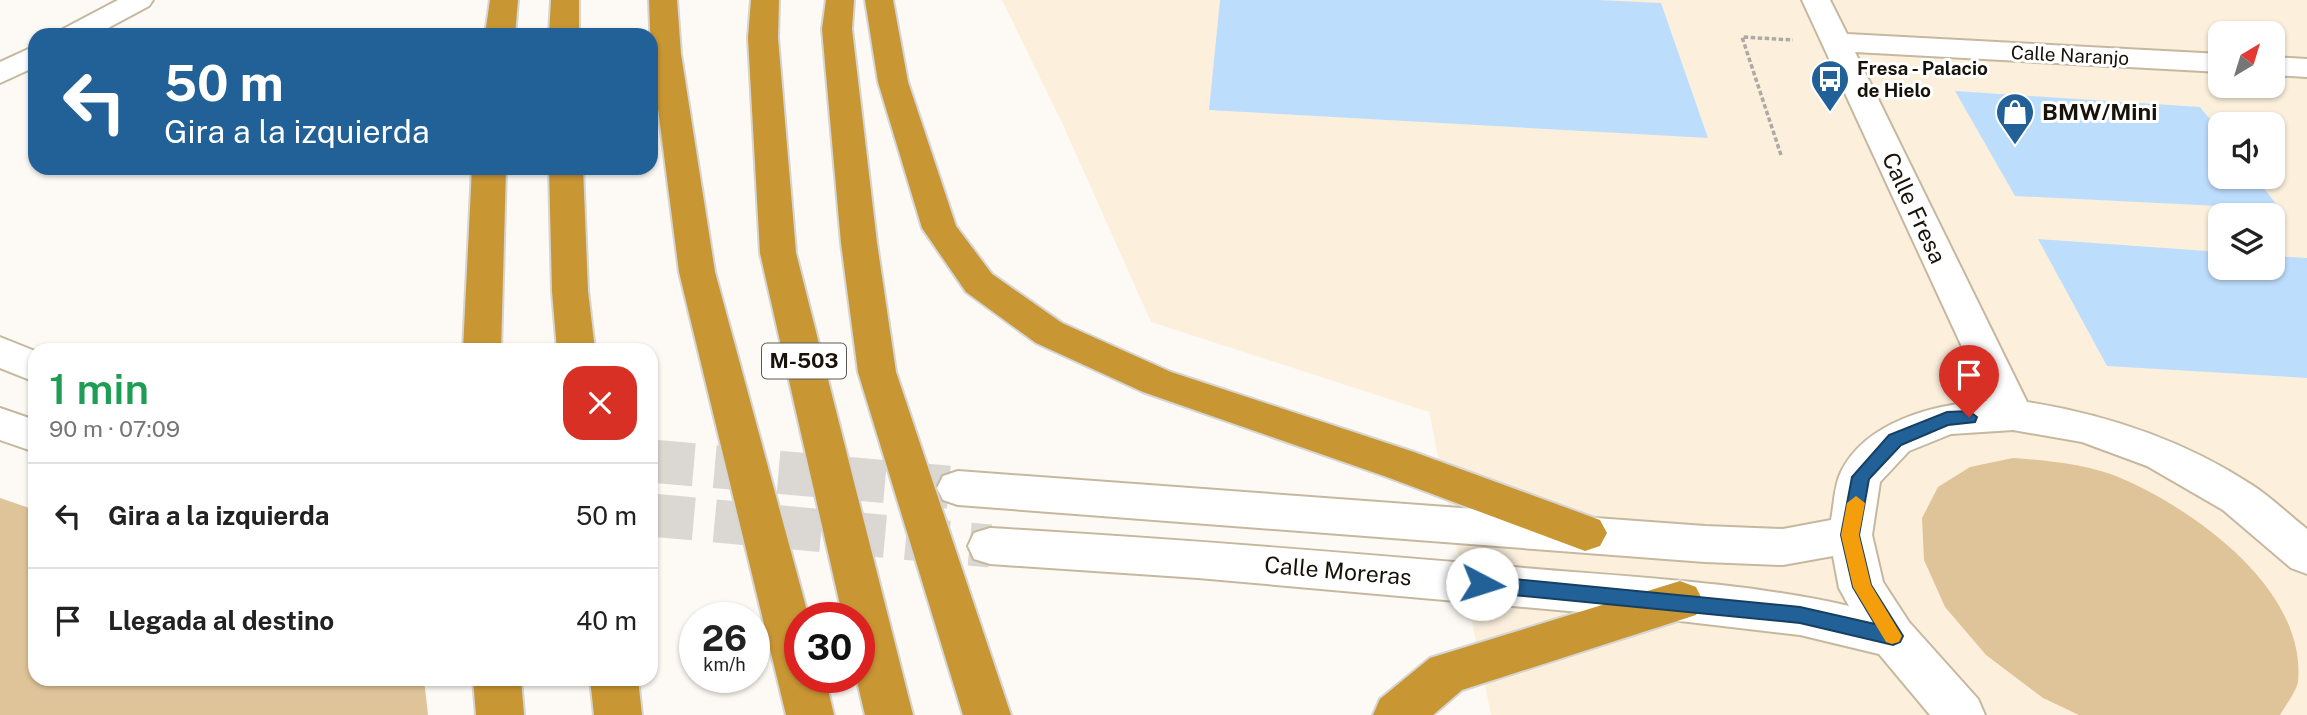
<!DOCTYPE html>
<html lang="es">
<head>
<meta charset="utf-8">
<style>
	body { margin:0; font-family:"Public Sans",sans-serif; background:#f2f2f2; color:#222; height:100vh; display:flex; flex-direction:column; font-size:26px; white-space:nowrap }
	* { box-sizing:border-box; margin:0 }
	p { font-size:23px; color:#767676 }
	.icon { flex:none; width:38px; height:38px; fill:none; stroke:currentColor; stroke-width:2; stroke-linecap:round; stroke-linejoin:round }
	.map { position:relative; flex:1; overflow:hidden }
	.details { position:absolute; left:28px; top:343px; width:630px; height:343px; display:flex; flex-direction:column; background:#fff; border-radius:21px; box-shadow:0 2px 5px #0004 }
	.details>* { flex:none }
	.top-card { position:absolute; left:28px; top:28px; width:630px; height:147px; border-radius:21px; box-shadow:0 2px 5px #0004; background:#226197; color:#fff; overflow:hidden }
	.needle { width:46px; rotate:38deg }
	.buttons { position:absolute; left:2208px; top:21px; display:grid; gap:14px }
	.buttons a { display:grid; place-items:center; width:77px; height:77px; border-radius:14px; background:#fff; box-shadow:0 2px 5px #0004; font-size:35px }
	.speed { position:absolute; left:679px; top:602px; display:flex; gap:14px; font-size:35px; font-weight:700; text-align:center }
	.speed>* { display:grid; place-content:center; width:91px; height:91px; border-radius:50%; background:#fff; box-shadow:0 2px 5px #0004; line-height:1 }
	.speed small { font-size:18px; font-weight:400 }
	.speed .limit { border:10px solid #d22; background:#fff; color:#111 }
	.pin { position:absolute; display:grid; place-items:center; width:60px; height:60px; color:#fff; margin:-72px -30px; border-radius:50% 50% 50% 0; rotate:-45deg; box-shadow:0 0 7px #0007 }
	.pin .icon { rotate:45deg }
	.me { position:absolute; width:77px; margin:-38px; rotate:95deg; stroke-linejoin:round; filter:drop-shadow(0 0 5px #0008) }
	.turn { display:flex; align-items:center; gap:24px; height:147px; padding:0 21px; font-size:32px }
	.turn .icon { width:91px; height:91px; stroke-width:2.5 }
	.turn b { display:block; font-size:49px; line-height:60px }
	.round { display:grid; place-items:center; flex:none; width:74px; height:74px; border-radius:21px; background:#f2f2f2 }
	.head { display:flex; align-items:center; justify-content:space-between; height:119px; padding:0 21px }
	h1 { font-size:42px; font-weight:600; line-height:52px; color:#1e9e55 }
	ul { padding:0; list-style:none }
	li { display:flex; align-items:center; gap:21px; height:105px; padding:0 21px; border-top:2px solid #e0e0e0 }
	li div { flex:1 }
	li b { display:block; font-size:26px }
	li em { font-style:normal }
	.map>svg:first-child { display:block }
	.built { fill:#fcf0dd; fill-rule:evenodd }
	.green { fill:#dec498 }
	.building { fill:#bdddfd }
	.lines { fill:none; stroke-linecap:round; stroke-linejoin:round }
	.minor-tunnel { stroke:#dbd7d2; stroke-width:43; stroke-dasharray:43 21; stroke-linecap:butt }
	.minor-casing { stroke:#c6b89f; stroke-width:4 }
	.motorway-casing { stroke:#d5d5d3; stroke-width:4 }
	.path { stroke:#adaaa3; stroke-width:3.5; stroke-dasharray:4.5 2.5; stroke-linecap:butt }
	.minor { fill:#fff; fill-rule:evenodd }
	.motorway { fill:#c99634; fill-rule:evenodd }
	.route { fill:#226197; stroke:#163f62; stroke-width:2 }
	.slow { fill:#f59e0b }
	.labels { text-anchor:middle; stroke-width:6; stroke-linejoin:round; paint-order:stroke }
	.far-street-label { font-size:19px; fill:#18130a; stroke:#fff }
	.far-poi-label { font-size:19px; font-weight:bold; fill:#18130a; stroke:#fff; text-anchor:start }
	.shield { fill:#fff; stroke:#5d5a54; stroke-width:2 }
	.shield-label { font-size:21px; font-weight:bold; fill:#18130a }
	.poi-label { font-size:23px; font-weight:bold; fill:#18130a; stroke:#fff; text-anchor:start }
	.street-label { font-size:23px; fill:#18130a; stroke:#fff }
</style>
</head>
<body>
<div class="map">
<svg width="2307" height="715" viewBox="0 0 2307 715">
	<rect width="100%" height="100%" fill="#fdfaf5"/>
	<path class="built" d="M1002 0H2307V715H1491L1429 412 1151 322 1063 125ZM2221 33H2273V86H2221ZM2221 124H2273V177H2221ZM2221 215H2273V268H2221Z"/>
	<path class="green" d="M2013 458C2050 461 2088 464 2123 479 2196 511 2307 590 2298 682 2296 692 2285 706 2280 715H2079L2043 698 1986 655 1945 607 1924 560 1922 518 1938 487 1970 467Z
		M0 498 35 510V679H424L428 715H0Z"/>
	<path class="building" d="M1220 0H1598L1661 3 1708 138 1209 110Z
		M1955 91 2200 107 2221 133V177H2255L2280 209 2015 196Z
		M2038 239 2221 252V268H2273V256L2307 258V378L2107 366Z"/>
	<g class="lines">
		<path class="minor-tunnel" d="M651 461 958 488
			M651 515 990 546"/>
		<defs>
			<path id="minor" d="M118 0H153L149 6 95 35H58L63 29Z
				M1802 0H1830L1847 34 2221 54V72L1855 52 2027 402C2108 415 2183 440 2252 485 2272 498 2289 515 2307 529V574L2291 568 2223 510 2147 466 2082 442 2013 430 1951 434 1909 451 1880 482 1872 535 1883 582 1909 622 1978 699 1985 715H1930L1879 654 1800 635 1680 621 1198 578 990 564 974 559 968 546 974 533 990 528C1164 538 1338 552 1513 567 1625 577 1739 581 1849 606L1839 588 1833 556 1783 565 1705 562 958 505 943 500 937 488 943 476 958 471 1705 526 1783 529 1831 520C1834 505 1834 486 1841 472 1866 421 1935 404 1987 401Z
				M35 46V67L0 83V62Z
				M2273 57 2307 59V77L2273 75Z
				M0 337 35 351V382L0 368Z
				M0 408 35 420V452L0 440Z"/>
			<path id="motorway" d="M490 0H518L515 35H485Z
				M551 0H579V35H549Z
				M649 0H677L681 54 715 272 809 618H800V677H825L834 715H786L679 272 651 54Z
				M751 0H779L778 38 796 253 913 715H865L856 677H859V618H843L760 253 748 38Z
				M826 0H854L852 29 877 243 896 372 1011 715H963L858 372 841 243 822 29Z
				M865 0H893L908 82 956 226 992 274 1062 323 1171 372 1414 452 1600 520 1607 533 1600 546 1585 551 1384 476 1143 392 1036 343 966 292 922 228 878 82Z
				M472 168H506L501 350H463Z
				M549 168H583L588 291 595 350H557L552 291Z
				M1680 581 1696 587 1703 601 1696 615 1462 690 1433 715H1373L1380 699 1430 658Z
				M473 679H521L524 715H476Z
				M590 679H638L642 715H594Z"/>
		</defs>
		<use href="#minor" class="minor-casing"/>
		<use href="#motorway" class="motorway-casing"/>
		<path class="path" d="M1781 155 1742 37 1793 40"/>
		<use href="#minor" class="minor"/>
		<use href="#motorway" class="motorway"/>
	</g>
	<path class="route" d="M1969 411 1977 417 1975 422 1948 425 1901 445 1869 479 1859 535 1871 585 1903 636 1900 642 1893 645 1800 623 1482 592 1476 589 1473 584 1476 578 1482 576 1800 607 1875 624 1853 587 1841 535 1852 477 1889 435 1947 412Z"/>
	<path class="slow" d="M1856 496 1865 503 1859 535 1871 585 1902 636 1899 642 1892 644 1886 642 1853 587 1841 535 1847 503Z"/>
	<defs>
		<symbol id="bus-pin" viewBox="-11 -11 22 30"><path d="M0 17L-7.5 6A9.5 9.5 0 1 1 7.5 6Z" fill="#226197" stroke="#fff"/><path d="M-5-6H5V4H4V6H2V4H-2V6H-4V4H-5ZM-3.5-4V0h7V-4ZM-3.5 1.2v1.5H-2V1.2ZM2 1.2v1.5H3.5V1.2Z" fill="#fff"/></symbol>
		<symbol id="shop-pin" viewBox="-11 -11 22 30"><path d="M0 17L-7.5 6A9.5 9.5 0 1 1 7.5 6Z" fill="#226197" stroke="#fff"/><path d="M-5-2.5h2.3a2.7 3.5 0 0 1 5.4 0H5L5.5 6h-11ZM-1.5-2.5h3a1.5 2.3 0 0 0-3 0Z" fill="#fff"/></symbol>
	</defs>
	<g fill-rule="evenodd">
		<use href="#bus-pin" x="1808" y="57" width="44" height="60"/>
		<use href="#shop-pin" x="1993" y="90" width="44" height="60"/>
	</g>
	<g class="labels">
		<g class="far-street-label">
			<text transform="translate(2070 55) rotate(3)" y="7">Calle Naranjo</text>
		</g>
		<g class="far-poi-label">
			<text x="1857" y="75">Fresa - Palacio<tspan x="1857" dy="22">de Hielo</tspan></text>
		</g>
		<rect class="shield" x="762" y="343.5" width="84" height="35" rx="5"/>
		<g class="shield-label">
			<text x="804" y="368">M-503</text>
		</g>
		<g class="poi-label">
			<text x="2042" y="120">BMW/Mini</text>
		</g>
		<g class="street-label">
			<text transform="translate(1914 208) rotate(65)" y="8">Calle Fresa</text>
			<text transform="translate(1338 571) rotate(5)" y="8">Calle Moreras</text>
		</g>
	</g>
</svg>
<div class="buttons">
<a><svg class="needle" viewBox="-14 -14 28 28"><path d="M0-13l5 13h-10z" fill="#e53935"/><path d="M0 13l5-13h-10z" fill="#767676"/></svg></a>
<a><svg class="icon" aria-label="sound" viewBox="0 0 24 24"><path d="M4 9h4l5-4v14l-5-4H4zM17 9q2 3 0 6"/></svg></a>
<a><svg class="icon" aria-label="layers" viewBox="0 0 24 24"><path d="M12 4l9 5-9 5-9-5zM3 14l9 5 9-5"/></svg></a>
</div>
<div class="speed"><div>26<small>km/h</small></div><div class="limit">30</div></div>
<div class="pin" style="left:1969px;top:417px;background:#d93025"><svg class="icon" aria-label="arrive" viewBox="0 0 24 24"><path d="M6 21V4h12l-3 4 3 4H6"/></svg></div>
<svg class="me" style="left:1482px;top:584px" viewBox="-20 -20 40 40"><circle r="19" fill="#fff"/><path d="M0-13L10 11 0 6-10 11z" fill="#226197"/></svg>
<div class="top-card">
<div class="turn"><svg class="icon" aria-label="left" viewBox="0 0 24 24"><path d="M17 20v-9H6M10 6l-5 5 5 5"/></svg><div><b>50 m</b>Gira a la izquierda</div></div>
</div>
<section class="details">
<div class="head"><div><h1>1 min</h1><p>90 m · 07:09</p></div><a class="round" style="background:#d93025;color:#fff"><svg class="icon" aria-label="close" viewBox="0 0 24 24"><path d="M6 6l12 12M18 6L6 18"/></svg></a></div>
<ul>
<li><svg class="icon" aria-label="left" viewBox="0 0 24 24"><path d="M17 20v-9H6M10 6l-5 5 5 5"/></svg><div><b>Gira a la izquierda</b></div><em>50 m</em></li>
<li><svg class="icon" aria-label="arrive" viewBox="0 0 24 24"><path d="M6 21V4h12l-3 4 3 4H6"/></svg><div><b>Llegada al destino</b></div><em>40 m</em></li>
</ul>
</section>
</div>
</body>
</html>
